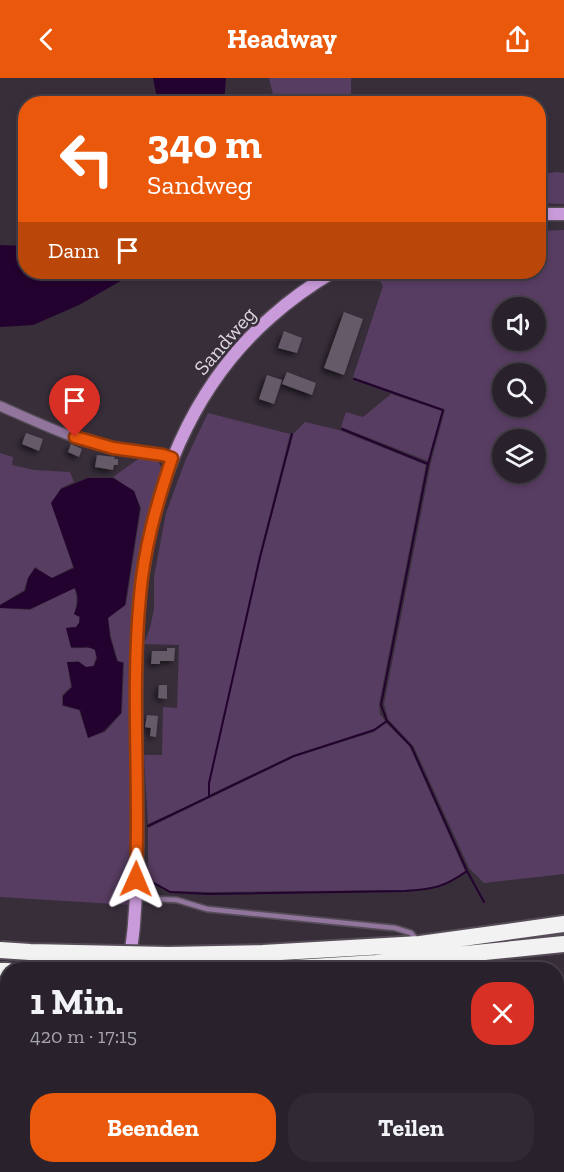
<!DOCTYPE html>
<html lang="de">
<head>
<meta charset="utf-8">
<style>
	body { margin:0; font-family:"Zilla Slab",serif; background:#312a34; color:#f1f3f6; height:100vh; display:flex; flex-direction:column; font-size:22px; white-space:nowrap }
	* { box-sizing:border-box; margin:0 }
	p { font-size:20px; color:#a5a4a9 }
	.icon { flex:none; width:33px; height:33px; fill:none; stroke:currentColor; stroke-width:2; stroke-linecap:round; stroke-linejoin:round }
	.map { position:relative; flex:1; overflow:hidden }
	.panel { position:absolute; left:0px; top:884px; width:564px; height:212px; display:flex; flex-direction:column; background:#29222c; border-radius:24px 24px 0 0; box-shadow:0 3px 9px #0003,0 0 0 2px #453f48 }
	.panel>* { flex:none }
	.banner { position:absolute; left:18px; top:18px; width:528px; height:183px; border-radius:24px; box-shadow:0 3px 9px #0003,0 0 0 2px #453f48; background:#ea580c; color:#fff; overflow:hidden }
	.buttons { position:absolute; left:492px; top:219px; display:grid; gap:12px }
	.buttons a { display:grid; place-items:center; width:54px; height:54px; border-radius:50%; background:#29222c; box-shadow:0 3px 9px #0003,0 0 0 2px #453f48; font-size:30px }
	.pin { position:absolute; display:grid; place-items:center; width:51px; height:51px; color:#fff; margin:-62px -26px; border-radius:50% 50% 50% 0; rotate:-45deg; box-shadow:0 0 6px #0007 }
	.pin .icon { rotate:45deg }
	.me { position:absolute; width:66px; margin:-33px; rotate:1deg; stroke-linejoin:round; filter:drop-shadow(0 0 4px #0008) }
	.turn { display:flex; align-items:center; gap:21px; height:126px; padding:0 30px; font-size:27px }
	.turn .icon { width:78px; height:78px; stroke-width:2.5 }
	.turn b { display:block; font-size:42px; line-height:51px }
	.then { display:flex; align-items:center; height:57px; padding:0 30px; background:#0003; gap:12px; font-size:22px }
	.round { display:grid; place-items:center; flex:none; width:63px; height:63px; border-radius:24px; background:#312a34 }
	.summary { display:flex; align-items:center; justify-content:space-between; height:102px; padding:0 30px }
	h1 { font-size:36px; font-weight:800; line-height:45px }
	.button { display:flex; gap:12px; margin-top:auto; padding:12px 30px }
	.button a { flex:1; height:69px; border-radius:24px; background:#ea580c; color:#fff; font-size:24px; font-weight:800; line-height:69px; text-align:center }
	.button a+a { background:#312a34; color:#f1f3f6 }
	header { display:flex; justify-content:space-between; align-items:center; height:78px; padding:0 30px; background:#ea580c; color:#fff; font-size:27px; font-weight:800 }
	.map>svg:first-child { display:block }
	.green { fill:#583d62; fill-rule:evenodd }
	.water { fill:#24022f }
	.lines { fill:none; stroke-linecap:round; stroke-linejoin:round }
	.stream { stroke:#24022f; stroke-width:2 }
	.building { fill:#655a68; filter:url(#shadow) }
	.lane-casing { stroke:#554c57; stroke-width:8 }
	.street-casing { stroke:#554c57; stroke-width:12 }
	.secondary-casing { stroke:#554c57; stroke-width:15 }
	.highway-casing { stroke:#554c57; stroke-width:20 }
	.lane { stroke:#92759d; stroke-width:4.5 }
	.street { stroke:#92759d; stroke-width:9 }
	.secondary { stroke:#ca9bda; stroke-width:12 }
	.highway { stroke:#f2f2f2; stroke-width:16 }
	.highway-bridge-casing { stroke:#554c57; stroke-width:20; stroke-linecap:butt }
	.highway-bridge { stroke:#f2f2f2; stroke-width:16 }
	.route-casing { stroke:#983908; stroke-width:15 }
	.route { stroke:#ea580c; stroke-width:10 }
	.labels { text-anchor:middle; stroke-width:5; stroke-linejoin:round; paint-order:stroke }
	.street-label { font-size:21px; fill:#dbd5dd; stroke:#372e3a }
</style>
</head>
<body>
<header><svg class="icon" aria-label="back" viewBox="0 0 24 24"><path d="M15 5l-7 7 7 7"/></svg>Headway<svg class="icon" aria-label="share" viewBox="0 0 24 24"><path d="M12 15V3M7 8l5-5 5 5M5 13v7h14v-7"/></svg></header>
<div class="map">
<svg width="564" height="1094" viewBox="0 0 564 1094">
	<defs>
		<filter id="shadow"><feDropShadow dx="-3" dy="3" stdDeviation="3" flood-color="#0009"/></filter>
	</defs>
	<rect width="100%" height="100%" fill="#372e3a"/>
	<path class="green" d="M269 0H351V25H275Z
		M557 94 564 95V126L540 125 542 96Z
		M564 152V796L484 805 469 790 414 669 388 641 384 626 431 384 445 332 353 299 383 208 374 194H538L539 153ZM502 230H536V262H502ZM502 296H536V328H502ZM502 362H536V394H502Z
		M391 316 442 333 428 383 341 349 346 334 363 339Z
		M208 335 290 356 259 479 209 705 208 719 148 746 144 677H162L163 629 177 630 179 567 144 566 150 550 154 531V499L166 435 186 381Z
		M305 344 339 352 426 387 379 626 380 636 385 643 374 652 293 677 209 717 210 705 261 479 293 356Z
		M0 375 13 379 12 387 34 392 70 394 74 404 61 410 51 425 73 489 52 500 35 489 28 500 24 512 0 527Z
		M141 379 157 381 162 391 146 444 134 511 130 580 129 661 131 827 0 819V530L30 532 74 510C78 519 77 527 74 536L79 539V545L76 549 66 550 71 570C81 571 86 568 95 572L96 580 93 588 86 589 78 583 67 584 71 609 62 617V628L79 632 88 660 105 654 122 635 124 584 118 583 111 559 108 540 126 527 141 430 134 413 113 399Z
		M386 645 410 669 465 793C443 809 432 810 405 812L209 814 171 813 148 801V750L294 679 374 654Z
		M564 906V991L558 995 564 993V1037L557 1019V908Z
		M0 937 7 938 8 1088H28L22 1094H0Z
		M56 1088H254L240 1094H50Z
		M258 1088H553L539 1094H245Z"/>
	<path class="water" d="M153 0H226L224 25H158Z
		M0 167 25 168 26 194H136L79 227 33 247 0 249Z
		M88 400H113L134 413 140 430 125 527 108 540 110 559 117 583 123 585 121 635 104 653 88 660 80 632 63 627V618L72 609 67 584H79L86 589 94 588 97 580 95 572C86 567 82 571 71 569L66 550 76 549 79 545 80 539 74 536C78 527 79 519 75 510L30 531 0 530V527L25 513 28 500 35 490 52 500 74 490 51 425 61 411Z"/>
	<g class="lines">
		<path class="stream" d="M354 301 443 332 428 386
			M342 351 428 386 381 627 387 643 411 668 467 793 484 824
			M209 719V705L260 479 292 356
			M148 748 294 678 374 652 387 643
			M152 804 170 814 209 816 405 813C433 811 443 810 467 793
			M556 907 564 905
			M0 936H8
			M558 995 564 992
			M556 1024 564 1042
			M556 1087 564 1083
			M24 1094 29 1088
			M50 1094 56 1088
			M243 1094 256 1088
			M542 1094 555 1088"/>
	</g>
	<path class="building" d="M344 234 363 241 344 297 324 290Z
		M284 253 302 260 297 275 278 270Z
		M287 294 316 305 312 317 282 306Z
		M267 297 282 302 274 326 259 321Z
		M26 355 43 361 39 373 22 366Z
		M71 366 82 371 79 379 68 374Z
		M97 377 115 379 114 381H118V387H114L113 392 95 389Z
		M167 570H175L174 583H160V586H151L152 573H167Z
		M159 607H167V621L158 620Z
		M147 637 158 638 156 659 150 658 151 650 145 649Z"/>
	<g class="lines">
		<defs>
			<path id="lane" d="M137 820 177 822 207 831 395 850 411 855 417 862"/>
			<path id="street" d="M0 328C37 344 73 362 113 370 132 375 153 373 172 380"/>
			<path id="secondary" d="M538 136H564
				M128 891C130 876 133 861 134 846 140 772 136 698 136 624 136 588 136 551 140 515 151 412 191 309 271 239 290 222 311 207 333 194
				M34 1094 40 1088"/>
			<path id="highway" d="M168 877 263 875 420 866 564 846
				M279 891 376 885 564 866
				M0 893H8"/>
		</defs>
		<use href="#lane" class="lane-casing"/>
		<use href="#street" class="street-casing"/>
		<use href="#secondary" class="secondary-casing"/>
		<use href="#highway" class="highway-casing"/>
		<use href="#lane" class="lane"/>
		<use href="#street" class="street"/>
		<use href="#secondary" class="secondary"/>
		<use href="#highway" class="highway"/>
		<defs>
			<path id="highway-bridge" d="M0 872 30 874 168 877"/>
		</defs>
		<use href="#highway-bridge" class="highway-bridge-casing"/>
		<use href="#highway-bridge" class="highway-bridge"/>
	</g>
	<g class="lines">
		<defs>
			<path id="route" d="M75 359 113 370 163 377 172 380C157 425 144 470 140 518 131 612 140 707 136 801"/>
		</defs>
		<use href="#route" class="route-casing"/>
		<use href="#route" class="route"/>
	</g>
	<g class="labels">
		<g class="street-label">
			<text transform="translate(225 263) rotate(-49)" y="7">Sandweg</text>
		</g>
	</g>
</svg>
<div class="buttons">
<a><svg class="icon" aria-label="sound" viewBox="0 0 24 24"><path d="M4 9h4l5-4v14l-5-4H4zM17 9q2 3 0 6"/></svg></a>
<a><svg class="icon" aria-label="search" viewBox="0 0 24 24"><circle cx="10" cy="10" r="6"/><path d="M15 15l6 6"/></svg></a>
<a><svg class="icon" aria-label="layers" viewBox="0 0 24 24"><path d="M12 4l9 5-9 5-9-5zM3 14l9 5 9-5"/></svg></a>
</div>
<div class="pin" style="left:75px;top:359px;background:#d93025"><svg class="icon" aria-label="arrive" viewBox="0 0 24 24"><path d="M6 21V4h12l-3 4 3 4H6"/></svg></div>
<svg class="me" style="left:136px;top:801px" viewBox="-20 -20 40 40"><path d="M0-17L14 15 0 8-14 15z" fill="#ea580c" stroke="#fff" stroke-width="4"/></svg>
<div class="banner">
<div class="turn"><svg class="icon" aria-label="left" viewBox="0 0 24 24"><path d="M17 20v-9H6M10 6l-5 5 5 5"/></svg><div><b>340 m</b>Sandweg</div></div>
<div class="then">Dann<svg class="icon" aria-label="arrive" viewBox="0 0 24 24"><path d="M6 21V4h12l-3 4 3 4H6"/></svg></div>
</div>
<section class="panel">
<div class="summary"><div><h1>1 Min.</h1><p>420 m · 17:15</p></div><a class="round" style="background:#d93025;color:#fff"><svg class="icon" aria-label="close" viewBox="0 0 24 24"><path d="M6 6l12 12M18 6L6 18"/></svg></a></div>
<div class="button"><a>Beenden</a><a>Teilen</a></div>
</section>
</div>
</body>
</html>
